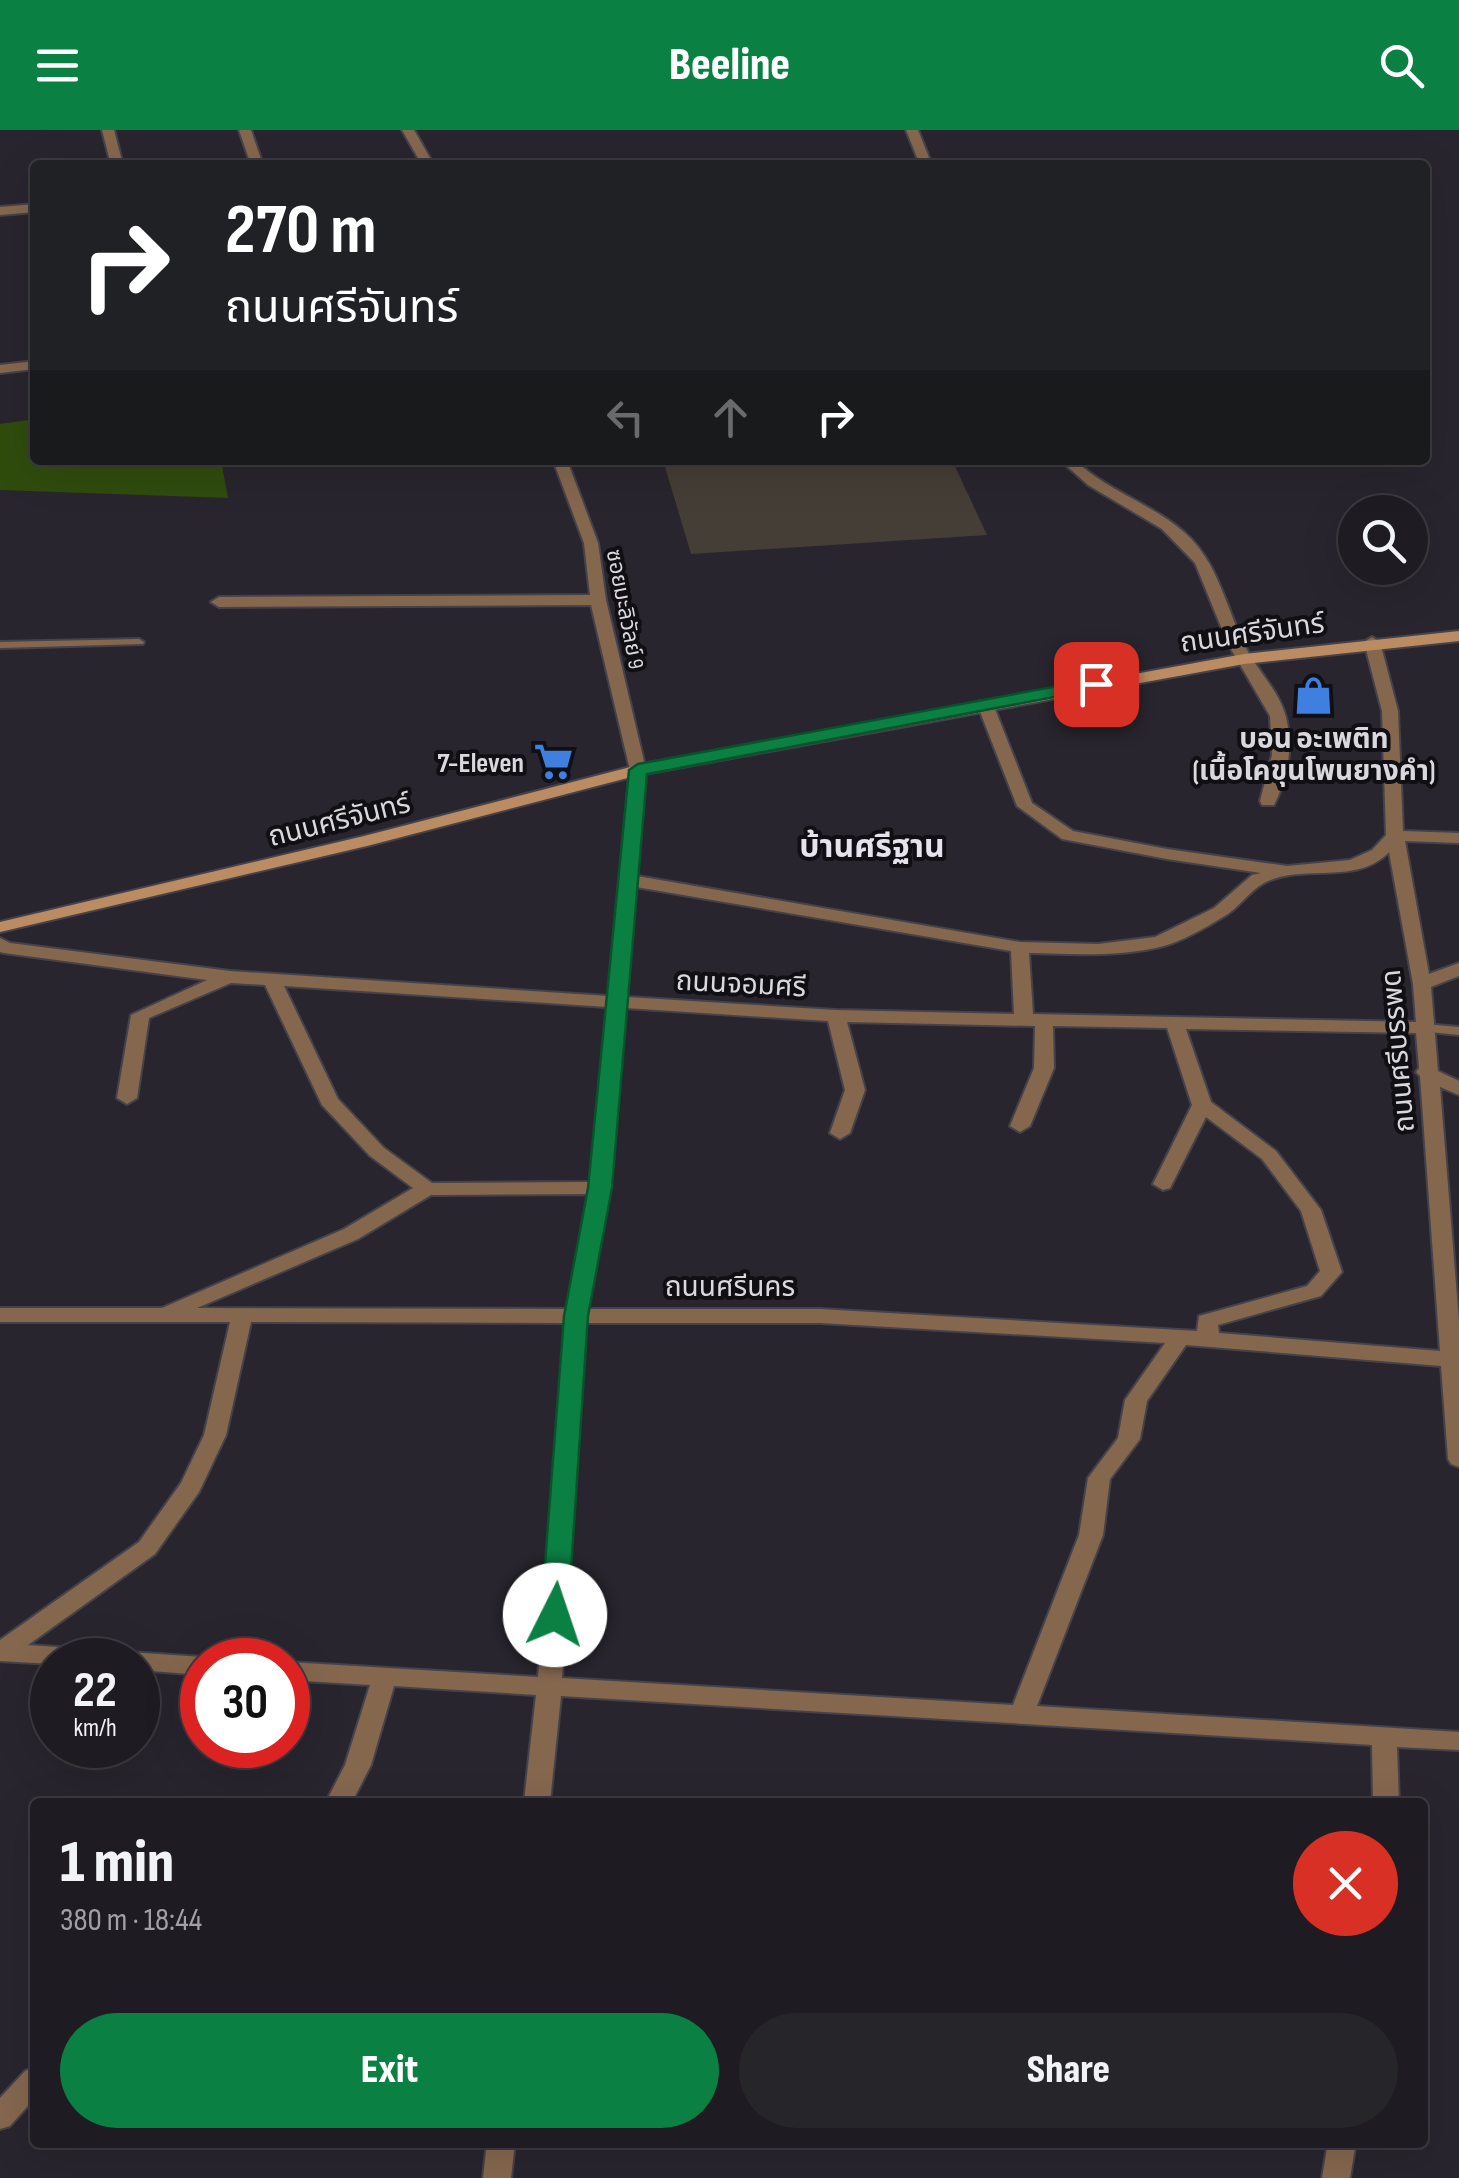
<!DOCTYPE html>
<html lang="en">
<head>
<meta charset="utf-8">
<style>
	body { margin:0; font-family:"Sofia Sans Condensed","Noto Sans Thai",sans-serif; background:#26252a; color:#f1f3f6; height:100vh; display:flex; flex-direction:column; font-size:38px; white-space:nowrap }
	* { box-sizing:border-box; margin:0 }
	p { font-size:32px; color:#a1a1a5 }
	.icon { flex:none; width:55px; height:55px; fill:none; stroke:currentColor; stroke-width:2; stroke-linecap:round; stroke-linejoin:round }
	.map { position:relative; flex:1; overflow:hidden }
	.side { position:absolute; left:30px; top:1668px; width:1398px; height:350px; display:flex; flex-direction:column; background:#1e1c22; border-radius:10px; box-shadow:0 10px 40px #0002,0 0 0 2px #3c3a40 }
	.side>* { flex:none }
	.guide { position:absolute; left:30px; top:30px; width:1400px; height:305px; border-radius:10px; box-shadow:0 10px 40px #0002,0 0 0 2px #3c3a40; background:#202124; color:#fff; overflow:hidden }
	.fabs { position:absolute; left:1338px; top:365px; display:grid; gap:20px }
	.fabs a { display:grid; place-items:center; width:90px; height:90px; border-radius:50%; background:#1e1c22; box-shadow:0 10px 40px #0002,0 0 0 2px #3c3a40; font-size:50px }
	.speed { position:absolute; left:30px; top:1508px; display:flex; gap:20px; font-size:50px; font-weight:700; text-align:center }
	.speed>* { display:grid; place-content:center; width:130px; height:130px; border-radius:50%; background:#1e1c22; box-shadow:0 10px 40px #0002,0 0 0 2px #3c3a40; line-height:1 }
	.speed small { font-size:25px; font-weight:400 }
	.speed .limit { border:15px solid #d22; background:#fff; color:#111 }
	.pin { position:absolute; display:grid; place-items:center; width:85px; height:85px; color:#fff; margin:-42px; border-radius:20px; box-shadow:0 5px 15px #0006 }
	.me { position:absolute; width:110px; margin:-55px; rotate:4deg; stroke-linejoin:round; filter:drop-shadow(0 0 8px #0008) }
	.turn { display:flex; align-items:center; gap:35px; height:210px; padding:0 30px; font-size:45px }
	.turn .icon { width:130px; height:130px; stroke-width:2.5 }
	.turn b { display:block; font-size:70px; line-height:85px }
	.lanes { display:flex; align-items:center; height:95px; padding:0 30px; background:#0003; justify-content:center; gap:50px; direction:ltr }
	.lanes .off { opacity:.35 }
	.round { display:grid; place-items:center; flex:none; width:105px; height:105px; border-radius:52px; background:#26252a }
	.overview { display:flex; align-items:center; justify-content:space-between; height:170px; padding:0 30px }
	h1 { font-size:60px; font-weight:800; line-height:75px }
	.cta { display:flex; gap:20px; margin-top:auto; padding:20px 30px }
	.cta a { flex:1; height:115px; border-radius:60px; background:#0b8043; color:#fff; font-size:40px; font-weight:800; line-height:115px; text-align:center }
	.cta a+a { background:#26252a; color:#f1f3f6 }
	header { display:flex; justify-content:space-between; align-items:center; height:130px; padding:0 30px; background:#0b8043; color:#fff; font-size:45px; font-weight:800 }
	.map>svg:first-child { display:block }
	.green { fill:#304c0d }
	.building { fill:#453e36 }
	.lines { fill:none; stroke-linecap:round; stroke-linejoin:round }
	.service-casing { stroke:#44424a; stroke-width:4 }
	.minor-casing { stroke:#44424a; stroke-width:4 }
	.secondary-casing { stroke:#44424a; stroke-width:4 }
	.service { fill:#85674e; fill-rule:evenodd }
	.minor { fill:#85674e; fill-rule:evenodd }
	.secondary { fill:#bb8c61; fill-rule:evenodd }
	.route { fill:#0b8043; stroke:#07532c; stroke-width:2.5 }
	.labels { text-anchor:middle; stroke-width:8; stroke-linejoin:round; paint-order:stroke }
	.far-street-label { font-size:22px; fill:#dad8de; stroke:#100f13 }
	.street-label { font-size:28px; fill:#dad8de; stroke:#100f13 }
	.poi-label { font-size:28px; font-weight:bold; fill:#dad8de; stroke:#100f13 }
	.quarter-label { font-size:32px; font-weight:bold; fill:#e6e2ee; stroke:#100f13 }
</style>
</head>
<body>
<header><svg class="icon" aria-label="menu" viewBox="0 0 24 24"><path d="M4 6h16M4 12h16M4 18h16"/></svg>Beeline<svg class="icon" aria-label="search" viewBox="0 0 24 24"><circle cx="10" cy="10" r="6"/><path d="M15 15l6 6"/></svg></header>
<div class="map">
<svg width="1459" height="2048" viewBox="0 0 1459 2048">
	<rect width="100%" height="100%" fill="#28252e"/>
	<path class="green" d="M35 289V330H221L228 368 0 360V294Z"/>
	<path class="building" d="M663 330H952L987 405 691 424Z"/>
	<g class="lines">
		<defs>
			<path id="service" d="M139 509 144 512 143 514 0 518V512Z
				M1425 894 1459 897V905L1420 901 1419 898 1420 895Z"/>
			<path id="minor" d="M102 0H114L123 35H111Z
				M239 0H251L263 35H251Z
				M402 0H414L434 35H422Z
				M906 0H918L932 35H920Z
				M35 74V82L0 85V77Z
				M35 231V239L0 243V235Z
				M553 330H567L598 413 606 470 646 640 637 746 1020 812 1098 814 1155 807 1214 778 1252 745 1261 743 1167 729 1062 709 1017 676 977 574 979 571H991L993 574 1032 673 1073 701 1167 719 1287 736 1350 730 1372 720 1386 705 1382 581 1364 512 1372 507 1380 512 1398 581 1403 701 1459 703V713L1405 711 1429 844 1459 833V846L1431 857 1438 941 1459 951V965L1440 957 1459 1191V1337L1451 1334 1448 1329 1441 1236 1186 1215 1147 1271 1140 1309 1110 1349 1103 1405 1037 1576 1459 1602V1620L1397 1617 1399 1672H1373L1372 1615 561 1566 550 1672H524L536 1565 394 1556 371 1635 352 1672H326L345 1635 370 1555 288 1550V1532L538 1547 565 1193 251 1192 226 1305 199 1362 155 1424 28 1515 202 1527 211 1530H202V1545L138 1540V1530H52V1534L0 1531V1510L139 1412 181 1353 204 1305 230 1192H0V1178H162L344 1099 413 1058 370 1026 322 975 265 855 231 853 149 888 137 968 127 974 117 968 131 885 207 850 4 823 0 822V808L10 813 230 841 608 866 630 640 591 475 219 477 211 472 219 467 590 465 584 413ZM1389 722 1413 854 1416 892 1033 884 1029 823C1073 824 1118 827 1160 817 1181 812 1205 798 1223 787 1238 779 1249 761 1264 753 1302 733 1357 756 1389 722ZM636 757 1011 821 1014 884 836 880 627 867ZM284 856 607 877 590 1052 432 1053 384 1018 338 969ZM626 878 828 891 845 960 830 1003 840 1009 850 1003 865 960 847 892 1035 896 1034 938 1010 996 1020 1002 1030 996 1054 938 1053 896 1167 898 1192 975 1153 1054 1163 1060 1170 1058 1206 987 1262 1029 1301 1081 1320 1141 1307 1156 1199 1186 1197 1201 820 1179H588L610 1058ZM1186 899 1416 903 1419 938 1416 942 1420 946 1440 1221 1219 1203 1218 1195 1321 1166 1342 1142 1321 1080 1276 1021 1211 972ZM589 1064 567 1179 197 1178 358 1109 431 1065ZM586 1193H820L1165 1213 1125 1270 1118 1308 1088 1348 1079 1405 1013 1575 562 1548Z
				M1060 330H1075C1107 361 1151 373 1185 403 1219 433 1226 479 1246 518 1259 543 1282 564 1287 592 1293 619 1287 650 1274 675H1262L1260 671 1272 625 1270 586 1228 514 1195 433 1162 399 1088 355Z
				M35 1937V1968L10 1996 0 1999V1968L25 1941Z
				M487 2012H515L511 2048H483Z
				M1328 2012H1356L1350 2048H1322Z"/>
			<path id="secondary" d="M1459 501V511L1244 534 639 645 367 716 0 802V792L364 706 638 635 1244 524Z"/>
		</defs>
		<use href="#service" class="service-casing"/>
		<use href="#minor" class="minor-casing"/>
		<use href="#secondary" class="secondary-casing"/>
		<use href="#service" class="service"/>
		<use href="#minor" class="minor"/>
		<use href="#secondary" class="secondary"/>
	</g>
	<path class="route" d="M1096 549 1102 551V558L647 644 612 1058 588 1186 568 1485 564 1492H545L541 1485 564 1186 588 1058 629 640 638 634Z"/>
	<defs>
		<symbol id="shop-bare" viewBox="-9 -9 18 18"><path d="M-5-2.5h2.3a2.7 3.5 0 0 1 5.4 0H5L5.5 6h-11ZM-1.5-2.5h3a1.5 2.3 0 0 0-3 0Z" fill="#3f7fe0" stroke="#100f13" stroke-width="2.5" paint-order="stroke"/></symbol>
		<symbol id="supermarket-bare" viewBox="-9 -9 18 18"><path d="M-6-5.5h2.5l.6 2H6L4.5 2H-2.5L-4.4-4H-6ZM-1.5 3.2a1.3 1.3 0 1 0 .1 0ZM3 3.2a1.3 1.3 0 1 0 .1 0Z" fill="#3f7fe0" stroke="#100f13" stroke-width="2.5" paint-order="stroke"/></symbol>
	</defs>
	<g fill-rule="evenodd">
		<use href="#shop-bare" x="1286" y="538" width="55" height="55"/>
		<use href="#supermarket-bare" x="526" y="604" width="55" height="55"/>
	</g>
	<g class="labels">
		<g class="far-street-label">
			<text transform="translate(626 479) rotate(79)" y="8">ซอยมะลิวัลย์ 9</text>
		</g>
		<g class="street-label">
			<text transform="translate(1252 502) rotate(-8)" y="10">ถนนศรีจันทร์</text>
			<text transform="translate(339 689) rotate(-14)" y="10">ถนนศรีจันทร์</text>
			<text transform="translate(741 853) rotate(3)" y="10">ถนนจอมศรี</text>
			<text transform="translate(1397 921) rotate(-95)" y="10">ถนนศรีบรรพด</text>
			<text x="730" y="1166">ถนนศรีนคร</text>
		</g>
		<g class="poi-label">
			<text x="1314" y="618">บอน อะเพติท<tspan x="1314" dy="32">(เนื้อโคขุนโพนยางคำ)</tspan></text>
			<text x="524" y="642" text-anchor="end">7-Eleven</text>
		</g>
		<g class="quarter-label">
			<text x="872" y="727">บ้านศรีฐาน</text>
		</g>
	</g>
</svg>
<div class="fabs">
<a><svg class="icon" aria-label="search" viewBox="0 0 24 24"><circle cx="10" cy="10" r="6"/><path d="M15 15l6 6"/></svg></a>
</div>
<div class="speed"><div>22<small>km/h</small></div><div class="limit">30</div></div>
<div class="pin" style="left:1096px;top:554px;background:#d93025"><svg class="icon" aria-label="arrive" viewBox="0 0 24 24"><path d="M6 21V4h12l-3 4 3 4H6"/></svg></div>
<svg class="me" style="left:555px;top:1485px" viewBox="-20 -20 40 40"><circle r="19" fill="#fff"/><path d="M0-13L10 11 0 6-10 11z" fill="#0b8043"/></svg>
<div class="guide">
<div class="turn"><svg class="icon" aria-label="right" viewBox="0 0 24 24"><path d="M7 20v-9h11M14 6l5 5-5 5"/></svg><div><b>270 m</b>ถนนศรีจันทร์</div></div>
<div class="lanes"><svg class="icon off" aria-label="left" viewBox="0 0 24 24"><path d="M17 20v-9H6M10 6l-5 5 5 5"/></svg><svg class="icon off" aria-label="ahead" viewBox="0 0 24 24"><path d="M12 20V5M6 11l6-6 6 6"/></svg><svg class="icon" aria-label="right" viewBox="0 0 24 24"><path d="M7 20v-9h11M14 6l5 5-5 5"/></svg></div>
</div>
<section class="side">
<div class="overview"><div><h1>1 min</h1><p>380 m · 18:44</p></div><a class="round" style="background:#d93025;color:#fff"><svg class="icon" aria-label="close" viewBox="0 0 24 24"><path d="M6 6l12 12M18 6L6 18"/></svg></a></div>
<div class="cta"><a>Exit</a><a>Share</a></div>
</section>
</div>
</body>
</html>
